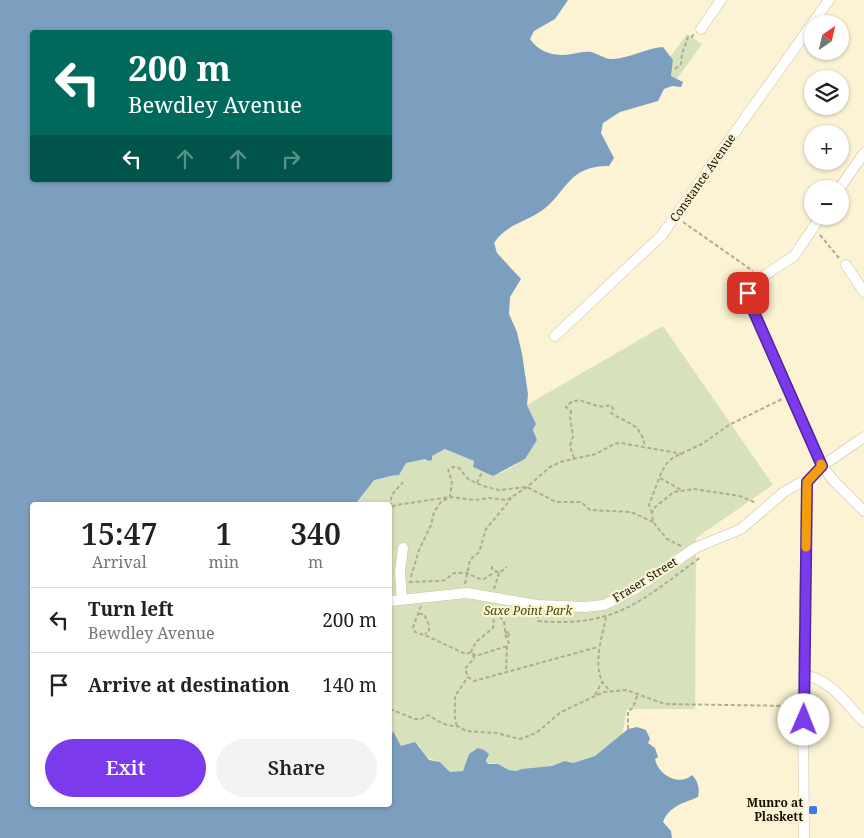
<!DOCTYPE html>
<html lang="en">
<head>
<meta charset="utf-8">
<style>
	body { margin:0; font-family:"Noto Serif",serif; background:#f2f2f2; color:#222; height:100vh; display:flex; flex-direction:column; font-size:19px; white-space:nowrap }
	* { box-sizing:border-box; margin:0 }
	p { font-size:16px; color:#767676 }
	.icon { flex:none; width:28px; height:28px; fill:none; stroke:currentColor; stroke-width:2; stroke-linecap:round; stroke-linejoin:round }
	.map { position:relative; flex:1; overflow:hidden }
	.sheet { position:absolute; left:30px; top:502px; width:362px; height:305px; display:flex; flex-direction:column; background:#fff; border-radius:5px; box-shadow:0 1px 4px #0004 }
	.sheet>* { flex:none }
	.hud { position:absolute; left:30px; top:30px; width:362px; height:152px; border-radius:5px; box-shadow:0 1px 4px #0004; background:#00695c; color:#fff; overflow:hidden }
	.needle { width:32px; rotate:34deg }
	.tools { position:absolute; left:804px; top:15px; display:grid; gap:10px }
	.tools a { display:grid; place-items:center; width:45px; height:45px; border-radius:50%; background:#fff; box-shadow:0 1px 4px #0004; font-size:25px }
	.pin { position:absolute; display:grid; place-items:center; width:42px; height:42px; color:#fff; margin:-21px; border-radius:10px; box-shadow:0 2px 8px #0006 }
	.me { position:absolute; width:55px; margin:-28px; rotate:1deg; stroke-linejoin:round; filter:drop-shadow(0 0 4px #0008) }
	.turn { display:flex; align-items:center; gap:18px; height:105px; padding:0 15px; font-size:22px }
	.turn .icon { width:65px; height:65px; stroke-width:2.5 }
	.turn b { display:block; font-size:35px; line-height:42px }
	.lanes { display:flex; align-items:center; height:48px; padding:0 15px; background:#0003; justify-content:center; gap:25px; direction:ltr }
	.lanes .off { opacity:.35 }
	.eta { display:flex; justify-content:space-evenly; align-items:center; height:85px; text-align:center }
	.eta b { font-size:30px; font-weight:600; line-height:35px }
	.cta { display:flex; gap:10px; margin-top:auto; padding:10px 15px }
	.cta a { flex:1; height:58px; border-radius:30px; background:#7c3aed; color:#fff; font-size:20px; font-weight:600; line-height:58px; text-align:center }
	.cta a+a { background:#f2f2f2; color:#222 }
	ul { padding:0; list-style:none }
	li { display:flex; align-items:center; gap:15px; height:65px; padding:0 15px; border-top:1px solid #e0e0e0 }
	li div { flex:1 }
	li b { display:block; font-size:19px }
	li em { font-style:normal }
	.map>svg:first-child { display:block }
	.green { fill:#d7e2bd }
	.water { fill:#7d9fbf; fill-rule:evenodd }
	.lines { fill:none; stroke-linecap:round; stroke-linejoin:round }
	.minor-casing { stroke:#c8c0a3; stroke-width:11 }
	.path { stroke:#b2ab93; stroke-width:2; stroke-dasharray:4 2.5; stroke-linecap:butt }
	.minor { stroke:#fff; stroke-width:10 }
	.route-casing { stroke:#51269a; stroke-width:12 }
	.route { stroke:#7c3aed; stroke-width:9 }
	.slow { stroke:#f59e0b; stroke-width:9 }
	.poi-dot { fill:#3f79e9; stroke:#fbf3d4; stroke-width:2 }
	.labels { text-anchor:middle; stroke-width:4.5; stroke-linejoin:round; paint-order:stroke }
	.street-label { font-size:12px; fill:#141107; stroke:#fbf3d4 }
	.park-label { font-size:12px; font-style:italic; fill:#3f4e08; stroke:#fbf3d4 }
	.poi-label { font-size:12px; font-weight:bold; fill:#141107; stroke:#fbf3d4; text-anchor:end }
</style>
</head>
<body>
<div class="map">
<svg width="864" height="838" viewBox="0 0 864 838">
	<rect width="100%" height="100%" fill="#fbf3d4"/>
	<path class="green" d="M687 34 702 44 677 79 671 77 673 60 670 57Z
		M663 326 773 485 696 538 695 709H627L622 735 595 756 573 763 568 761 552 766 516 771 509 770 498 764 486 763 488 757 469 755 463 771 450 772C447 769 444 765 441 763 428 755 428 764 419 745L401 746 393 732 390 740V505H355C363 498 366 488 374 480 383 479 390 475 399 475L405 463 425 459 430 461 432 460V456L445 449 474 461V467L501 473 512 467 525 459 536 424 527 405Z"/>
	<path class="water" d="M0 0H568L555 19 534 31 530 39C540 53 555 57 572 54 578 53 585 51 591 52 599 54 606 60 613 59 631 58 646 48 663 47L673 60 671 76 683 82 681 87 672 86 664 89 658 101 620 112 603 123 601 133 614 158 609 166C600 166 591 167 583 171 566 179 559 198 544 209 527 222 506 224 494 243L497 253 521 279 510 297 509 314 517 332 522 354 528 394 527 405 536 424 533 430 537 440 525 459 493 476 473 467 474 461 445 449 432 456V460L429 461 425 459 406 463 399 475C389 475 383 479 374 480L355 505H332L310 502 301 505 290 502 283 505H32V805H390V740L393 731 401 746 415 742 429 760 440 762 450 772 463 771 469 754 478 748 484 750 489 754 486 761 488 764H498L509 770 516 771 522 769 552 766 565 761 573 763 595 756 628 729 637 727 646 730 650 739 648 743 655 748 658 757 655 759C658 775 679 787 692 775 698 781 700 788 698 797 684 803 669 806 663 822L671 831 672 838H0ZM32 32H390V180H32Z"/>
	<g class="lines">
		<defs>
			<path id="minor" d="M701 29 721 0
				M839 189 864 153
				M821 216 794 256 753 283 749 289 748 297 822 466 833 480 864 511
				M846 265 864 292
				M555 336 662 235 829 0
				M402 600 400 572 403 548
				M390 601 467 593 537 605 584 607 604 605 635 589 695 548 741 529 784 492 798 484 807 482 822 466 864 437
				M805 676C829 677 848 706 864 722
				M804 838 803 706 807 482"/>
		</defs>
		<use href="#minor" class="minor-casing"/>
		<path class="path" d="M675 69 681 64 682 54 688 37H692L694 33
			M683 222 753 271
			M820 235 839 258
			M574 458 570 446 573 436 570 417 571 411 566 407C576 395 585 403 598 406 602 407 606 406 611 405L613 409 611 413C628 424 641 423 645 447
			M660 478 681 490
			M477 483 482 472
			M392 507C388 494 396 491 403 482
			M390 513 392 507 396 505 450 497 475 500 489 498 507 500 527 487 550 467 560 462 596 454 614 444 621 443 683 454
			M652 513 649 505 661 473 667 463 674 457 702 444 729 425 782 399
			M681 546 667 539 653 522 652 513 655 507 674 492 694 489 740 496 756 503
			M492 566V569L499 573 507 567
			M411 577 419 550 431 525 434 512 441 502 450 497 452 481 448 470 453 467 459 468 468 479 483 486 499 490 527 487 556 502H581L590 510 631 512 653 522
			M409 582 439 581 445 580 454 573H467L480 579H484L495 572
			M465 584 470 560 479 552 486 529 511 499
			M494 589 499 573
			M421 606 413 627 415 632C433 637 448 647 466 654L471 652 476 656 507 646
			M495 606 493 628 476 642 471 652 474 658 465 669 468 677 474 681 598 647
			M496 611 504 622 506 637 509 643 507 646 506 671
			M419 614H424L429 625V631L425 634
			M538 614V621C616 628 642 600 701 557
			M606 617C602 637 589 676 610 690
			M505 633 509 632 510 633 507 638
			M595 695 602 682
			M390 709 415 719H421L428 715C437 720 446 727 457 726L466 731 496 733 520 739 536 733 561 712 593 697 604 692 626 690 665 704 793 706
			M457 726C453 716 456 707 455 696L468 677
			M628 729V711L633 708 638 693"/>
		<use href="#minor" class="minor"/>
	</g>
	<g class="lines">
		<defs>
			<path id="route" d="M748 293 749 301 822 466 807 482 804 720"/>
		</defs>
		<use href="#route" class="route-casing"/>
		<use href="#route" class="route"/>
		<path class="slow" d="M806 547 807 482 822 466 821 464"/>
	</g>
	<rect class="poi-dot" x="808" y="805" width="10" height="10" rx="2.5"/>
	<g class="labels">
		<g class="street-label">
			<text transform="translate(703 178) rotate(-55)" y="4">Constance Avenue</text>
			<text transform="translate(645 580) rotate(-32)" y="4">Fraser Street</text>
		</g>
		<g class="park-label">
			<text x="528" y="615">Saxe Point Park</text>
		</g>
		<g class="poi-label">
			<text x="803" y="807">Munro at<tspan x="803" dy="14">Plaskett</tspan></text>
		</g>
	</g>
</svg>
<div class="tools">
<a><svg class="needle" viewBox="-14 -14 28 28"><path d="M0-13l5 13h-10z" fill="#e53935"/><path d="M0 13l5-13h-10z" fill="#767676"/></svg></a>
<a><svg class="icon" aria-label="layers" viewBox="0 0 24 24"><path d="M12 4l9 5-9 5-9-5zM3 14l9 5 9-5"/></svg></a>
<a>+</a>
<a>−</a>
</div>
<div class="pin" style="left:748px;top:293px;background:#d93025"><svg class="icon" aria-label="arrive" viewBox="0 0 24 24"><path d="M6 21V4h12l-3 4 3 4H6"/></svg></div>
<svg class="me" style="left:804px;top:720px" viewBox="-20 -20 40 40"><circle r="19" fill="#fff"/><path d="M0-13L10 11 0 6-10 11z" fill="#7c3aed"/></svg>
<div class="hud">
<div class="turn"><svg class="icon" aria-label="left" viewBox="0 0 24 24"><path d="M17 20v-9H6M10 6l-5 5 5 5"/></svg><div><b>200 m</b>Bewdley Avenue</div></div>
<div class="lanes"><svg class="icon" aria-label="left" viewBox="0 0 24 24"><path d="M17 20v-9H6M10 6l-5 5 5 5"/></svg><svg class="icon off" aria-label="ahead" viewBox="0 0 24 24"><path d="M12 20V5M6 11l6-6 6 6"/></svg><svg class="icon off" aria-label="ahead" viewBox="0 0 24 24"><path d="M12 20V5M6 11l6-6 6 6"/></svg><svg class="icon off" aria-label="right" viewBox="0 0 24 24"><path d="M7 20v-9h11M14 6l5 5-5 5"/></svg></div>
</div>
<section class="sheet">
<div class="eta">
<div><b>15:47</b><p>Arrival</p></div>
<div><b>1</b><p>min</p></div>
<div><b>340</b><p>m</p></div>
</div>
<ul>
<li><svg class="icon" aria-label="left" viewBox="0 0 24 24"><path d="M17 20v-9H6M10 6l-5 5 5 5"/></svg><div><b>Turn left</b><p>Bewdley Avenue</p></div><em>200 m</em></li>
<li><svg class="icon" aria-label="arrive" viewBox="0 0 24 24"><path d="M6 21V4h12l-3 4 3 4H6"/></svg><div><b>Arrive at destination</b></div><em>140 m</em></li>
</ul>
<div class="cta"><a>Exit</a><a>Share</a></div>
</section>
</div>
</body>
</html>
